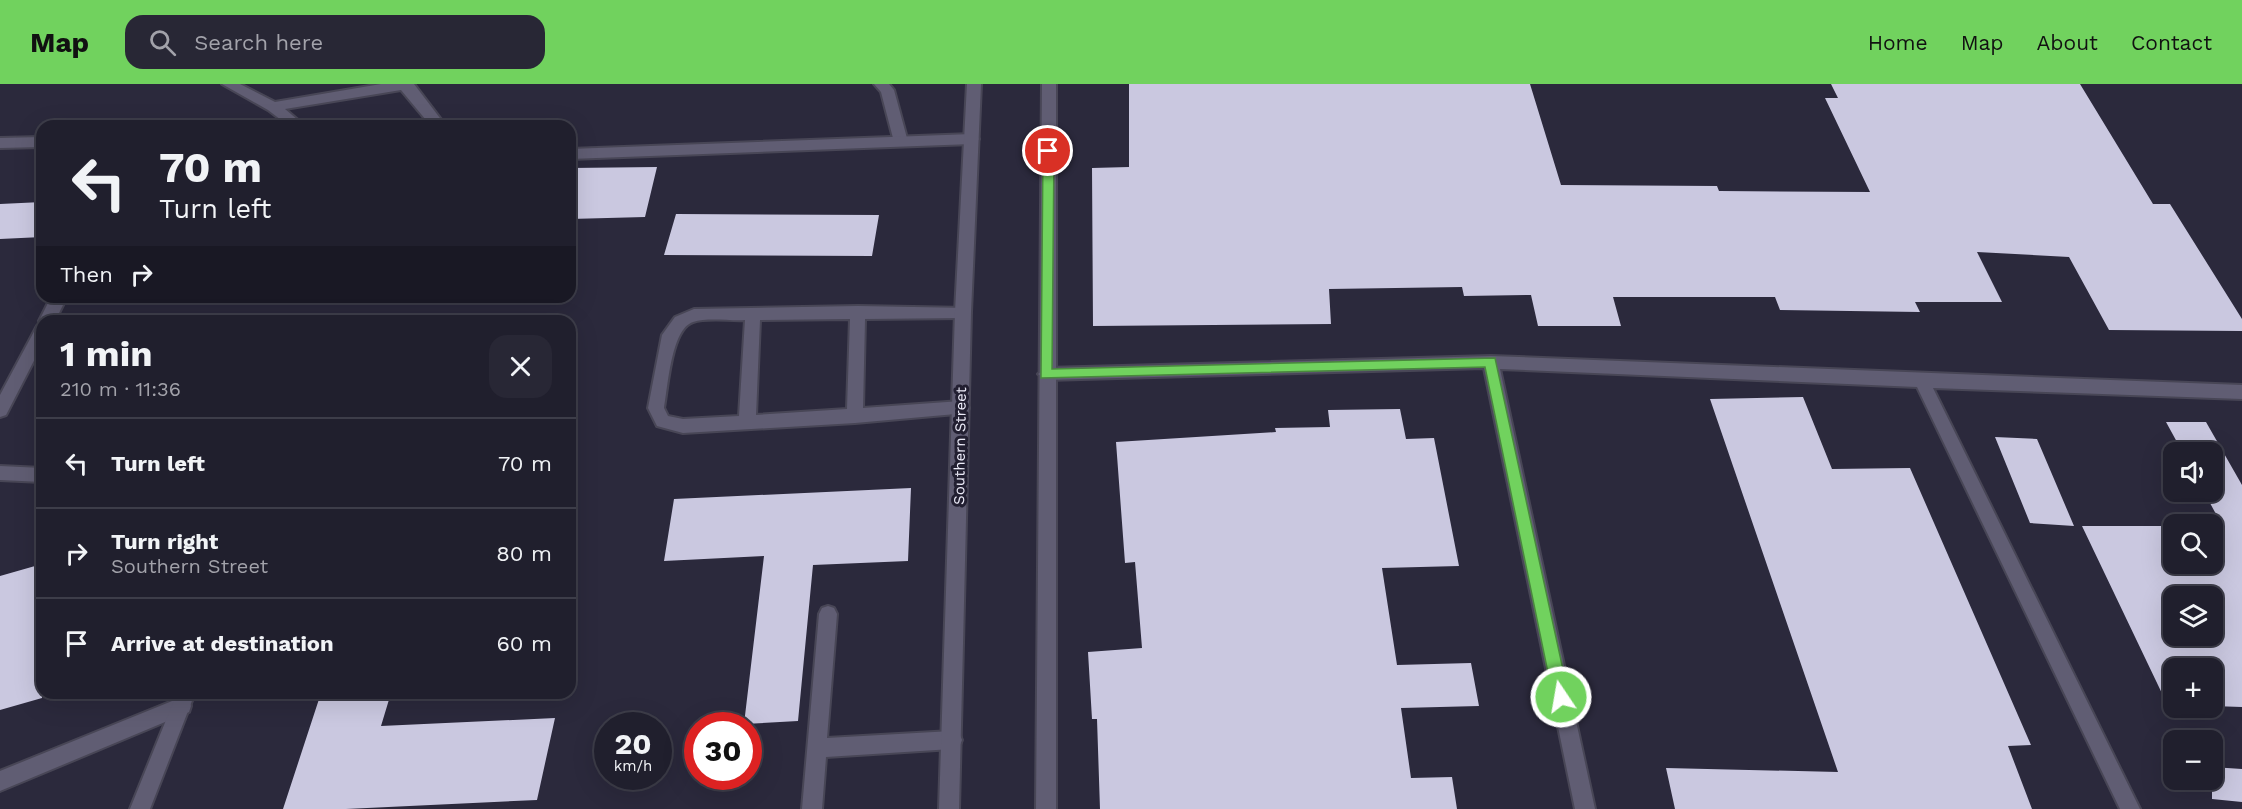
<!DOCTYPE html>
<html lang="en">
<head>
<meta charset="utf-8">
<style>
	body { margin:0; font-family:"Work Sans",sans-serif; background:#282735; color:#f1f3f6; height:100vh; display:flex; flex-direction:column; font-size:22px; white-space:nowrap }
	* { box-sizing:border-box; margin:0 }
	p { font-size:20px; color:#a2a2aa }
	.icon { flex:none; width:33px; height:33px; fill:none; stroke:currentColor; stroke-width:2; stroke-linecap:round; stroke-linejoin:round }
	.map { position:relative; flex:1; overflow:hidden }
	.sheet { position:absolute; left:36px; top:231px; width:540px; height:384px; display:flex; flex-direction:column; background:#201f2d; border-radius:18px; box-shadow:0 6px 24px #0002,0 0 0 2px #3d3d49 }
	.sheet>* { flex:none }
	.guide { position:absolute; left:36px; top:36px; width:540px; height:183px; border-radius:18px; box-shadow:0 6px 24px #0002,0 0 0 2px #3d3d49; background:#201f2d; color:#f1f3f6; overflow:hidden }
	.controls { position:absolute; left:2163px; top:358px; display:grid; gap:12px }
	.controls a { display:grid; place-items:center; width:60px; height:60px; border-radius:12px; background:#201f2d; box-shadow:0 6px 24px #0002,0 0 0 2px #3d3d49; font-size:30px }
	.speed { position:absolute; left:594px; top:628px; display:flex; gap:12px; font-size:30px; font-weight:700; text-align:center }
	.speed>* { display:grid; place-content:center; width:78px; height:78px; border-radius:50%; background:#201f2d; box-shadow:0 6px 24px #0002,0 0 0 2px #3d3d49; line-height:1 }
	.speed small { font-size:15px; font-weight:400 }
	.speed .limit { border:9px solid #d22; background:#fff; color:#111 }
	.pin { position:absolute; display:grid; place-items:center; width:51px; height:51px; color:#fff; margin:-26px; border:3px solid #fff; border-radius:50%; box-shadow:0 2px 6px #0007 }
	.me { position:absolute; width:66px; margin:-33px; rotate:348deg; stroke-linejoin:round; filter:drop-shadow(0 0 4px #0008) }
	.turn { display:flex; align-items:center; gap:21px; height:126px; padding:0 24px; font-size:27px }
	.turn .icon { width:78px; height:78px; stroke-width:2.5 }
	.turn b { display:block; font-size:42px; line-height:51px }
	.then { display:flex; align-items:center; height:57px; padding:0 24px; background:#0003; gap:12px; font-size:22px }
	.round { display:grid; place-items:center; flex:none; width:63px; height:63px; border-radius:18px; background:#282735 }
	.head { display:flex; align-items:center; justify-content:space-between; height:102px; padding:0 24px }
	h1 { font-size:36px; font-weight:700; line-height:45px }
	ul { padding:0; list-style:none }
	li { display:flex; align-items:center; gap:18px; height:90px; padding:0 24px; border-top:2px solid #3d3d49 }
	li div { flex:1 }
	li b { display:block; font-size:22px }
	li em { font-style:normal }
	header { display:flex; align-items:center; gap:36px; box-sizing:border-box; height:84px; padding:0 30px; background:#71d25e; color:#111 }
	header strong { font-size:28px }
	nav { display:flex; gap:33px; margin-inline-start:auto; font-size:21px }
	.search { width:420px; height:54px; background:#282735; display:flex; align-items:center; gap:15px; box-sizing:border-box; padding:0 21px; border-radius:18px; color:#a2a2aa; font-size:22px }
	.map>svg:first-child { display:block }
	.building { fill:#cac8e0; fill-rule:evenodd }
	.lines { fill:none; stroke-linecap:round; stroke-linejoin:round }
	.service-casing { stroke:#484656; stroke-width:4 }
	.minor-casing { stroke:#484656; stroke-width:4 }
	.secondary-casing { stroke:#484656; stroke-width:4 }
	.service { fill:#605d73; fill-rule:evenodd }
	.minor { fill:#605d73; fill-rule:evenodd }
	.secondary { fill:#605d73; fill-rule:evenodd }
	.route { fill:#71d25e; stroke:#49883d; stroke-width:1.5 }
	.labels { text-anchor:middle; stroke-width:6; stroke-linejoin:round; paint-order:stroke }
	.street-label { font-size:15px; fill:#edecf9; stroke:#221f31 }
</style>
</head>
<body>
<header>
<strong>Map</strong>
<div class="search"><svg class="icon" aria-label="search" viewBox="0 0 24 24"><circle cx="10" cy="10" r="6"/><path d="M15 15l6 6"/></svg>Search here</div>
<nav><a>Home</a><a>Map</a><a>About</a><a>Contact</a></nav>
</header>
<div class="map">
<svg width="2242" height="725" viewBox="0 0 2242 725">
	<rect width="100%" height="100%" fill="#2b293c"/>
	<path class="building" d="M1129 0H1530L1561 101 1717 102 1719 107 1870 108 1825 14H1838L1831 0H2080L2153 120H2170L2242 235V247L2109 246 2069 173 1977 168 2002 218H1915L1920 228 1780 226 1775 213H1613L1621 242H1538L1531 211 1464 212 1462 203 1329 205 1331 240 1093 242 1092 84 1129 83Z
		M657 83 645 133 570 135V84Z
		M42 118V153L0 155V120Z
		M676 130 879 131 872 172 664 171Z
		M1803 313 1832 385 1910 384 2031 661 2008 662 2032 725H1675L1666 684 1838 688 1710 315Z
		M1400 325 1406 355 1434 354 1459 482 1382 484 1397 581 1471 579 1479 622 1401 624 1411 694 1452 693 1457 725H1100L1097 635H1092L1088 568 1142 564 1135 478 1125 479 1116 358 1276 348 1275 344 1330 343 1328 326Z
		M2166 338H2206L2242 401V623L2212 622V585H2174V622H2168L2082 442H2174V480H2212V443H2223L2204 408H2212V369H2183ZM2174 513H2212V552H2174Z
		M1995 353 2037 355 2074 442 2030 439Z
		M911 404 908 477 813 481 798 637 744 640 764 472 664 477 674 415Z
		M42 480V614L0 626V492Z
		M321 609H391L381 642 555 634 537 716 346 725H283Z
		M2212 683 2242 685V718L2212 715Z"/>
	<g class="lines">
		<defs>
			<path id="service" d="M222 0H240L275 18 381 0H414L446 42H431L401 6 285 25 305 42H289L268 26Z
				M874 0H889L894 6 908 58 906 61H896L894 58 881 8Z
				M858 222 968 224 971 228 968 232 963 234 865 235 863 324 961 317 967 319 969 324 967 329 855 339 683 349 657 342 648 324 662 251 675 233 694 225ZM850 235 847 325 756 331 760 236ZM745 236 739 332 683 335 668 332 664 324C668 303 671 245 693 238 708 233 729 237 745 236Z
				M828 522 834 524 837 530 827 654 952 647 959 649 962 656 959 663 952 665 826 673 822 725H802L819 530 822 524Z
				M182 613 189 616 191 622 189 628 0 707V687Z"/>
			<path id="minor" d="M972 50 979 55 972 60 570 75V65Z
				M42 53V63L0 64V54Z
				M51 213H67L55 237H42V261L6 331 0 333V311L37 242 41 240 39 237Z
				M1491 272 2242 301V315L1933 304 2140 725H2120L1917 303 1500 285 1595 725H1575L1484 284 1046 296 1038 290 1046 284Z
				M0 382 42 384V398L0 396Z
				M177 609H195L150 725H130Z"/>
			<path id="secondary" d="M967 0H981L971 228 959 725H939L955 228Z
				M1042 0H1056V725H1036Z"/>
		</defs>
		<use href="#service" class="service-casing"/>
		<use href="#minor" class="minor-casing"/>
		<use href="#secondary" class="secondary-casing"/>
		<use href="#service" class="service"/>
		<use href="#minor" class="minor"/>
		<use href="#secondary" class="secondary"/>
	</g>
	<path class="route" d="M1048 63 1054 67 1052 285 1495 274 1569 613 1567 618 1561 621 1556 618 1553 613 1485 283 1041 294 1043 67Z"/>
	<g class="labels">
		<g class="street-label">
			<text transform="translate(960 362) rotate(-89)" y="5">Southern Street</text>
		</g>
	</g>
</svg>
<div class="controls">
<a><svg class="icon" aria-label="sound" viewBox="0 0 24 24"><path d="M4 9h4l5-4v14l-5-4H4zM17 9q2 3 0 6"/></svg></a>
<a><svg class="icon" aria-label="search" viewBox="0 0 24 24"><circle cx="10" cy="10" r="6"/><path d="M15 15l6 6"/></svg></a>
<a><svg class="icon" aria-label="layers" viewBox="0 0 24 24"><path d="M12 4l9 5-9 5-9-5zM3 14l9 5 9-5"/></svg></a>
<a>+</a>
<a>−</a>
</div>
<div class="speed"><div>20<small>km/h</small></div><div class="limit">30</div></div>
<div class="pin" style="left:1048px;top:67px;background:#d93025"><svg class="icon" aria-label="arrive" viewBox="0 0 24 24"><path d="M6 21V4h12l-3 4 3 4H6"/></svg></div>
<svg class="me" style="left:1561px;top:613px" viewBox="-20 -20 40 40"><circle r="17" fill="#71d25e" stroke="#fff" stroke-width="3"/><path d="M0-11L8 9 0 5-8 9z" fill="#fff"/></svg>
<div class="guide">
<div class="turn"><svg class="icon" aria-label="left" viewBox="0 0 24 24"><path d="M17 20v-9H6M10 6l-5 5 5 5"/></svg><div><b>70 m</b>Turn left</div></div>
<div class="then">Then<svg class="icon" aria-label="right" viewBox="0 0 24 24"><path d="M7 20v-9h11M14 6l5 5-5 5"/></svg></div>
</div>
<section class="sheet">
<div class="head"><div><h1>1 min</h1><p>210 m · 11:36</p></div><a class="round"><svg class="icon" aria-label="close" viewBox="0 0 24 24"><path d="M6 6l12 12M18 6L6 18"/></svg></a></div>
<ul>
<li><svg class="icon" aria-label="left" viewBox="0 0 24 24"><path d="M17 20v-9H6M10 6l-5 5 5 5"/></svg><div><b>Turn left</b></div><em>70 m</em></li>
<li><svg class="icon" aria-label="right" viewBox="0 0 24 24"><path d="M7 20v-9h11M14 6l5 5-5 5"/></svg><div><b>Turn right</b><p>Southern Street</p></div><em>80 m</em></li>
<li><svg class="icon" aria-label="arrive" viewBox="0 0 24 24"><path d="M6 21V4h12l-3 4 3 4H6"/></svg><div><b>Arrive at destination</b></div><em>60 m</em></li>
</ul>
</section>
</div>
</body>
</html>
